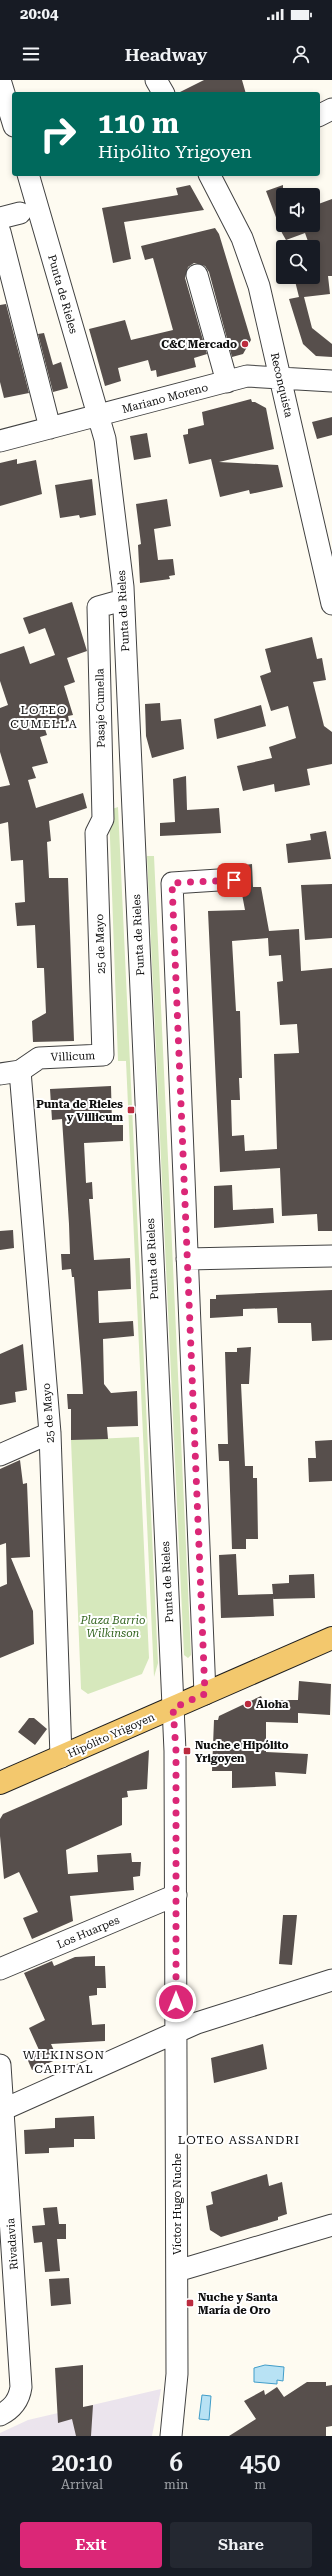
<!DOCTYPE html>
<html lang="en">
<head>
<meta charset="utf-8">
<style>
	body { margin:0; font-family:"Roboto Serif",serif; background:#242831; color:#f1f3f6; height:100vh; display:flex; flex-direction:column; font-size:15px; white-space:nowrap }
	* { box-sizing:border-box; margin:0 }
	p { font-size:13px; color:#9ea1a6 }
	.icon { flex:none; width:22px; height:22px; fill:none; stroke:currentColor; stroke-width:2; stroke-linecap:round; stroke-linejoin:round }
	.map { position:relative; height:2356px; overflow:hidden }
	.side { display:flex; flex-direction:column; background:#171b24; flex:1 }
	.side>* { flex:none }
	.guide { position:absolute; left:12px; top:12px; width:308px; height:84px; border-radius:4px; box-shadow:0 2px 6px #0003; background:#00695c; color:#fff; overflow:hidden }
	.tools { position:absolute; left:276px; top:108px; display:grid; gap:8px }
	.tools a { display:grid; place-items:center; width:44px; height:44px; border-radius:4px; background:#171b24; box-shadow:0 2px 6px #0003; font-size:20px }
	.pin { position:absolute; display:grid; place-items:center; width:34px; height:34px; color:#fff; margin:-17px; border-radius:8px; box-shadow:0 2px 6px #0006 }
	.me { position:absolute; width:44px; margin:-22px; rotate:0deg; stroke-linejoin:round; filter:drop-shadow(0 0 3px #0008) }
	.turn { display:flex; align-items:center; gap:14px; height:84px; padding:0 20px; font-size:18px }
	.turn .icon { width:52px; height:52px; stroke-width:2.5 }
	.turn b { display:block; font-size:28px; line-height:34px }
	.eta { display:flex; justify-content:space-evenly; align-items:center; height:68px; text-align:center }
	.eta b { font-size:24px; font-weight:600; line-height:28px }
	.cta { display:flex; gap:8px; margin-top:auto; padding:8px 20px }
	.cta a { flex:1; height:46px; border-radius:4px; background:#db2777; color:#fff; font-size:16px; font-weight:600; line-height:46px; text-align:center }
	.cta a+a { background:#242831; color:#f1f3f6 }
	.status { display:flex; justify-content:space-between; align-items:center; height:28px; padding:0 20px; background:#171b24; direction:ltr }
	.status svg { height:11px; fill:currentColor }
	header { display:flex; justify-content:space-between; align-items:center; height:52px; padding:0 20px; background:#171b24; font-size:18px; font-weight:600 }
	.map>svg:first-child { display:block }
	.industrial { fill:#ebe4ed }
	.green { fill:#d6e8bc }
	.water { fill:#b8e2f4; stroke:#419dc9 }
	.building { fill:#574f4c; fill-rule:evenodd }
	.lines { fill:none; stroke-linecap:round; stroke-linejoin:round }
	.minor-casing { stroke:#424242; stroke-width:23 }
	.major-casing { stroke:#202020; stroke-width:24 }
	.minor { stroke:#fff; stroke-width:21 }
	.major { stroke:#f3c86d; stroke-width:22 }
	.route { stroke:#db2777; stroke-width:7; stroke-dasharray:0 12.6 }
	.poi-dot { fill:#bb2b3e; stroke:#fff; stroke-width:1.5 }
	.labels { text-anchor:middle; stroke-width:4; stroke-linejoin:round; paint-order:stroke }
	.street-label { font-size:11px; fill:#0f0f0f; stroke:#fff }
	.poi-label { font-size:11px; font-weight:bold; fill:#0f0f0f; stroke:#fff; text-anchor:start }
	.park-label { font-size:11px; font-style:italic; fill:#346521; stroke:#fff }
	.neighbourhood-label { font-size:12px; letter-spacing:1px; fill:#0f0f0f; stroke:#fff }
</style>
</head>
<body>
<div class="status"><b>20:04</b><svg viewBox="0 0 49 12"><path d="M0 12V9h3v3zM5 12V6h3v6zM10 12V3h3v9zM15 12V0h3v12zM26 1h20v11H26zM47 4h2v5h-2z"/></svg></div>
<header><svg class="icon" aria-label="menu" viewBox="0 0 24 24"><path d="M4 6h16M4 12h16M4 18h16"/></svg>Headway<svg class="icon" aria-label="person" viewBox="0 0 24 24"><circle cx="12" cy="8" r="4"/><path d="M4 21q1-7 8-7t8 7"/></svg></header>
<div class="map">
<svg width="332" height="2356" viewBox="0 0 332 2356">
	<rect width="100%" height="100%" fill="#fefbf1"/>
	<path class="industrial" d="M161 2309 152 2356H0V2353L28 2340Z"/>
	<path class="green" d="M118 727 158 1583 154 1597 126 981H118L109 730Z
		M147 776H154L191 1575 188 1578 184 1575Z
		M139 1357 149 1578 142 1594 88 1614 81 1609 71 1360Z"/>
	<path class="water" d="M265 2285 284 2287 283 2301 277 2300V2304L254 2302V2288Z
		M202 2315 211 2316 209 2340 199 2339Z"/>
	<path class="building" d="M204 0H242L246 14H176Z
		M190 105 204 130 124 142 131 179 113 183 102 128 178 115 176 108Z
		M283 105V145H313V126L332 119V196H328L330 214 304 217 312 248 332 264V277L316 276 303 264 289 219 299 217 294 197H313V167H310L305 153 286 160 282 153 266 111Z
		M215 148 219 154 251 260 243 274 232 277 209 192 205 186 194 183 188 187 185 198 207 274 194 278 196 287 157 297 156 290 151 291 148 280 118 288 121 301 105 306 89 249 125 240 131 260 173 250 153 178 145 180 141 166Z
		M6 224 29 313 4 318 0 302V225Z
		M44 253 53 285 61 282 68 308 53 312 38 254Z
		M251 319 252 322H255L266 328 274 369 219 382 278 385 283 407 250 414 249 410 220 417 211 379 189 384 183 355 188 354V349L204 345 202 332Z
		M332 337V355L317 359 312 342Z
		M147 353 151 377 134 380 130 356Z
		M17 379V384L36 380 42 414 0 426V383Z
		M92 399 96 435 80 438 79 435 60 438 55 405Z
		M167 419 171 446 154 449 158 480 173 479 175 495 169 496 170 499 140 503 138 465 141 464 136 424Z
		M72 522 87 571 67 578 75 602 64 606 73 635 68 636 69 641 45 649 47 655 40 657 48 683 32 687 36 698 28 700 36 728 83 713 87 728 49 741 51 761 47 762 49 798H68L74 961 33 962 32 941 46 933 44 888H37L35 845 17 846 15 823 25 822 23 780 11 781 8 742 0 744V707L10 705 0 672V628L8 625 0 601V574L24 566 30 584 55 575 45 548 29 554 23 538Z
		M312 557 317 579 322 578 326 600 313 602 324 646 332 652V684L307 689 310 705 275 712 274 704 243 711 237 686 272 678 269 667 296 658 288 626 271 631 260 596 271 592 265 569Z
		M160 623 161 641 181 639 184 669 152 678 146 656 145 624Z
		M261 625 266 646 217 659 214 639Z
		M186 696 187 730 219 728 221 753 160 756V743L175 742 173 699Z
		M326 751 331 779 288 783 286 764 311 760 310 754Z
		M252 784 253 807H261L269 851 299 849 301 891 332 888V1151H318L317 1134 282 1136 280 1088 220 1092 208 831 245 830 241 809 246 798 244 792 236 786ZM268 858 269 876 281 875 283 901 277 902 280 945 297 944 299 973 274 974 277 1069 245 1071 244 1055 232 1056 231 1020H240L239 998H242L240 931H236L232 861Z
		M332 804V858L305 860 301 805Z
		M111 1006 112 1045H123V1061L84 1063 86 1103 92 1102 93 1119H89L94 1180 130 1178 131 1209 98 1211 99 1243 133 1241 134 1256 103 1259 104 1304 111 1313 137 1311 138 1346 107 1347 108 1359 71 1360V1329H68L67 1314H83L81 1283 74 1197H72L71 1189 62 1190 61 1174H70L69 1144 62 1039 52 1040 50 1009Z
		M232 1105 233 1130 273 1128 274 1143 214 1148V1106Z
		M13 1150 14 1168 0 1170V1151Z
		M332 1210V1260L312 1261 311 1243H278L277 1228 243 1229V1236L210 1238V1219H216V1215Z
		M23 1264 27 1310 15 1312 16 1322 0 1325V1274Z
		M251 1267 249 1304H241L245 1386H253V1398H257L258 1459H246V1469H232L229 1381H219L218 1364H228L225 1272H237V1268Z
		M332 1360V1401L309 1402 308 1378H316L315 1361Z
		M20 1380 23 1404 27 1403 30 1477 11 1478 33 1531 34 1564 0 1578V1507L7 1504 6 1463 0 1465V1389Z
		M236 1474 238 1515 273 1514 272 1504 289 1503V1495L314 1494 315 1518 273 1519V1516L274 1536 221 1538 219 1475Z
		M299 1601 331 1604 330 1635 298 1633V1643L266 1642V1672L308 1674 306 1694 275 1692 276 1706 232 1708V1691H212L214 1640H218L219 1636 261 1616 265 1625H268V1620H298Z
		M29 1638H34L47 1649 35 1665 18 1652Z
		M149 1670 147 1709 127 1711 128 1717 122 1718V1745L66 1770 68 1794 98 1792 97 1775 131 1773 132 1782H141L140 1796 133 1797 134 1810 70 1816 73 1841 32 1859 23 1838 38 1832 19 1792 4 1799 0 1756V1739L3 1734Z
		M283 1835H297L292 1885 279 1884Z
		M95 1876V1886H105L106 1908H97V1915L89 1916 92 1945 105 1944V1961L51 1964 58 1979 32 1990 26 1976 39 1970 29 1948 45 1940 24 1893 52 1881 54 1886 75 1877Z
		M263 1964 267 1989 214 2003 211 1978Z
		M94 2036 95 2059H74V2067L49 2068V2073L25 2074 24 2050 55 2048V2038Z
		M267 2094 269 2106 282 2102 287 2134 278 2137V2140L221 2157 210 2150 206 2126 213 2124 211 2112Z
		M57 2127 59 2144H66V2159H57L60 2191 45 2192 42 2162 34 2163 32 2146 45 2145 43 2128Z
		M69 2198 71 2224 51 2226 49 2199Z
		M83 2285V2327L93 2325 91 2356H76L72 2339 58 2343 55 2288Z
		M307 2302H326V2306L332 2305V2346L326 2347V2356H229L256 2339 244 2321 264 2310 265 2315 277 2307 284 2317Z"/>
	<g class="lines">
		<defs>
			<path id="minor" d="M0 0 14 46
				M156 0 164 14
				M318 36 332 29
				M28 94 105 359 123 507 175 1671 177 2294 171 2356
				M209 94 242 158 259 206 332 524
				M0 138 20 133
				M0 152 50 348
				M197 195 227 302
				M0 361 247 296 332 301
				M20 991 50 1353 61 1677
				M0 994 20 991 39 978 103 975 96 753 103 739 98 527 123 520
				M187 1179 332 1176
				M0 1375 50 1353
				M205 1614 172 803 234 799
				M0 1889 176 1815
				M0 1985 21 2307C19 2321 12 2329 0 2335
				M0 2031 197 1943 332 1900
				M177 2191 332 2145"/>
			<path id="major" d="M0 1703 332 1558"/>
		</defs>
		<use href="#minor" class="minor-casing"/>
		<use href="#major" class="major-casing"/>
		<use href="#minor" class="minor"/>
		<use href="#major" class="major"/>
	</g>
	<g class="lines">
		<path class="route" d="M176 1922V1671L173 1628 205 1614 172 803 234 800"/>
	</g>
	<g class="poi-dot">
		<circle cx="245" cy="264" r="4"/>
		<rect x="127" y="1026" width="8" height="8" rx="2"/>
		<circle cx="248" cy="1624" r="4"/>
		<rect x="183" y="1667" width="8" height="8" rx="2"/>
		<rect x="186" y="2219" width="8" height="8" rx="2"/>
	</g>
	<g class="labels">
		<g class="street-label">
			<text transform="translate(63 214) rotate(74)" y="4">Punta de Rieles</text>
			<text transform="translate(282 305) rotate(77)" y="4">Reconquista</text>
			<text transform="translate(165 318) rotate(-15)" y="4">Mariano Moreno</text>
			<text transform="translate(123 531) rotate(-93)" y="4">Punta de Rieles</text>
			<text transform="translate(100 628) rotate(-91)" y="4">Pasaje Cumella</text>
			<text transform="translate(138 855) rotate(-93)" y="4">Punta de Rieles</text>
			<text transform="translate(100 864) rotate(-92)" y="4">25 de Mayo</text>
			<text transform="translate(73 976) rotate(-2)" y="4">Villicum</text>
			<text transform="translate(152 1179) rotate(-93)" y="4">Punta de Rieles</text>
			<text transform="translate(48 1333) rotate(-94)" y="4">25 de Mayo</text>
			<text transform="translate(167 1502) rotate(-93)" y="4">Punta de Rieles</text>
			<text transform="translate(111 1655) rotate(-24)" y="4">Hipólito Yrigoyen</text>
			<text transform="translate(88 1852) rotate(-23)" y="4">Los Huarpes</text>
			<text transform="translate(177 2124) rotate(-90)" y="4">Víctor Hugo Nuche</text>
			<text transform="translate(12 2164) rotate(-94)" y="4">Rivadavia</text>
		</g>
		<g class="poi-label">
			<text x="237" y="268" text-anchor="end">C&amp;C Mercado</text>
			<text x="123" y="1028" text-anchor="end">Punta de Rieles<tspan x="123" dy="13">y Villicum</tspan></text>
			<text x="256" y="1628">Aloha</text>
			<text x="195" y="1669">Nuche e Hipólito<tspan x="195" dy="13">Yrigoyen</tspan></text>
			<text x="198" y="2221">Nuche y Santa<tspan x="198" dy="13">María de Oro</tspan></text>
		</g>
		<g class="park-label">
			<text x="113" y="1544">Plaza Barrio<tspan x="113" dy="13">Wilkinson</tspan></text>
		</g>
		<g class="neighbourhood-label">
			<text x="44" y="634">LOTEO<tspan x="44" dy="14">CUMELLA</tspan></text>
			<text x="64" y="1979">WILKINSON<tspan x="64" dy="14">CAPITAL</tspan></text>
			<text x="239" y="2064">LOTEO ASSANDRI</text>
		</g>
	</g>
</svg>
<div class="tools">
<a><svg class="icon" aria-label="sound" viewBox="0 0 24 24"><path d="M4 9h4l5-4v14l-5-4H4zM17 9q2 3 0 6"/></svg></a>
<a><svg class="icon" aria-label="search" viewBox="0 0 24 24"><circle cx="10" cy="10" r="6"/><path d="M15 15l6 6"/></svg></a>
</div>
<div class="pin" style="left:234px;top:800px;background:#d93025"><svg class="icon" aria-label="arrive" viewBox="0 0 24 24"><path d="M6 21V4h12l-3 4 3 4H6"/></svg></div>
<svg class="me" style="left:176px;top:1922px" viewBox="-20 -20 40 40"><circle r="17" fill="#db2777" stroke="#fff" stroke-width="3"/><path d="M0-11L8 9 0 5-8 9z" fill="#fff"/></svg>
<div class="guide">
<div class="turn"><svg class="icon" aria-label="right" viewBox="0 0 24 24"><path d="M7 20v-9h11M14 6l5 5-5 5"/></svg><div><b>110 m</b>Hipólito Yrigoyen</div></div>
</div>
</div>
<section class="side">
<div class="eta">
<div><b>20:10</b><p>Arrival</p></div>
<div><b>6</b><p>min</p></div>
<div><b>450</b><p>m</p></div>
</div>
<div class="cta"><a>Exit</a><a>Share</a></div>
</section>
</body>
</html>
